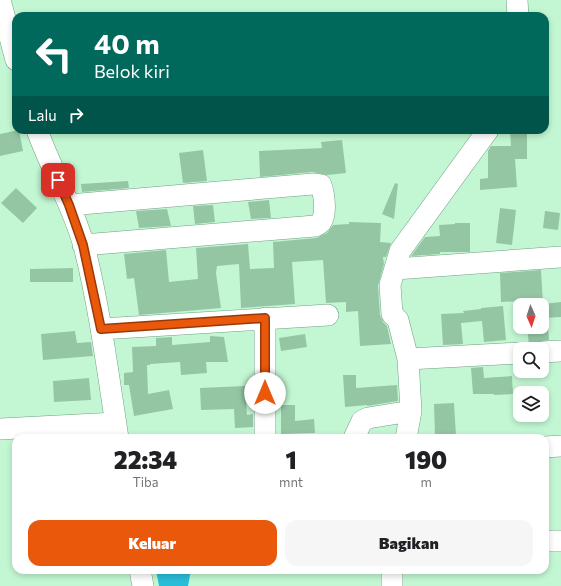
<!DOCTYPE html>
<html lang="id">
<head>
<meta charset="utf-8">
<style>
	body { margin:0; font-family:Commissioner,sans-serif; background:#f6f6f6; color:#202124; height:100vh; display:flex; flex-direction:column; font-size:15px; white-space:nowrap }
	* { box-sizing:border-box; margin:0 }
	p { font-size:13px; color:#757577 }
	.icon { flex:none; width:22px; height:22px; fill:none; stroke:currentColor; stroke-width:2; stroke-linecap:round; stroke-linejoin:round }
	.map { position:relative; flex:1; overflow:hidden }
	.details { position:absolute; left:12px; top:434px; width:537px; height:140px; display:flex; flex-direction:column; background:#fff; border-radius:12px; box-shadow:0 2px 6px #0003 }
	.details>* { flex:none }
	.guide { position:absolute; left:12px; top:12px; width:537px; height:122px; border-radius:12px; box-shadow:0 2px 6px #0003; background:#00695c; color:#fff; overflow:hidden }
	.needle { width:26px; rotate:177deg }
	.controls { position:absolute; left:513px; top:298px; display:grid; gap:8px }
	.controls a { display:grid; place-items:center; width:36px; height:36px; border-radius:8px; background:#fff; box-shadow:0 2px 6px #0003; font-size:20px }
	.pin { position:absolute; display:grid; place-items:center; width:34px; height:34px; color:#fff; margin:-17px; border-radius:8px; box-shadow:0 2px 6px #0006 }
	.me { position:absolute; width:44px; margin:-22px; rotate:0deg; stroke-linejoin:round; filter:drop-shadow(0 0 3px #0008) }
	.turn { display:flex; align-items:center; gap:14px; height:84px; padding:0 16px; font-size:18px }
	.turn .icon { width:52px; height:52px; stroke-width:2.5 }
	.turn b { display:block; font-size:28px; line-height:34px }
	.then { display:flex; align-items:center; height:38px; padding:0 16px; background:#0003; gap:8px; font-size:15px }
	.eta { display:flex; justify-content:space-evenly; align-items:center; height:68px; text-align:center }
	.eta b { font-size:24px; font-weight:800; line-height:28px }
	.cta { display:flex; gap:8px; margin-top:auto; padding:8px 16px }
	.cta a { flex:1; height:46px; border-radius:12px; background:#ea580c; color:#fff; font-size:16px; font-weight:800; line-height:46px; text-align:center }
	.cta a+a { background:#f6f6f6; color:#202124 }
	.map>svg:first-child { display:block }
	.water { fill:#2abdd9 }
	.building { fill:#95c6a4 }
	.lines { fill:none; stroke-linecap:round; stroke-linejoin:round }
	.minor-casing { stroke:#70a180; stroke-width:22 }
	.minor { stroke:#fff; stroke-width:21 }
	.route-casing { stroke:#983908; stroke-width:10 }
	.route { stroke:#ea580c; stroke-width:7 }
</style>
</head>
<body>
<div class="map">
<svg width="561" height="586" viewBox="0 0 561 586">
	<rect width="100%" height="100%" fill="#c3f7d3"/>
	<path class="water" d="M156 570H191L188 586H159Z"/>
	<path class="building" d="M19 130 23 151 0 156V134Z
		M510 130H527V159H515L517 187 480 190V179L488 178V151L491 146H511Z
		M342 140 346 173 327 175 312 172 260 177 259 151 322 148 321 142Z
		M203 150 207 181 183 183 179 153Z
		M128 181 129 188 82 192 81 184Z
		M395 183 398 184 394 219 382 214Z
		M16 188 37 208 23 223 1 203Z
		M269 200 271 218 251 219 248 202Z
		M213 205 215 222 195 224 193 206Z
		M500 208 516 210 512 245 496 243Z
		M167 209 171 226 139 228 136 211Z
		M545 211 560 213 558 230 543 228Z
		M349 222 381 223 380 242 391 243 386 257H383L384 264 378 286 380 315 383 322 387 326 391 344 360 346 358 311 346 312V302L326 303 323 260 292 262 295 304 241 308 239 264 217 266 216 273 221 308 139 315 134 278 127 279 124 254 166 250 169 282 198 279 196 248 248 244 250 269 274 268 273 242 316 238 327 233 333 225 349 224Z
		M455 223H470V252H440V254L411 256 425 237 440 236 439 225 455 224Z
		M73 268V282H30V269Z
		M541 270 543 304 561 302V317L542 318V305H524V301L501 302 500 273Z
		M503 306 506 340 484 342 482 321 461 323 463 344 443 345 441 314 464 313 463 311 481 309V308Z
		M527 327H548L549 340 536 342 531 348 529 345Z
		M75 331 77 343 91 342 93 356 43 360 41 334Z
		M305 334 307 347 281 351 279 338Z
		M210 336 224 337 228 362H206L207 373 181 375 180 362 150 364V365H147L148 394 169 390 173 409 134 416 129 385H124V373L133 372 132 347 156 346V338L172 337V345L210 342Z
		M483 367 484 378 512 376 513 394 494 395V394H473L471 368Z
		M343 375H356V388L397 385 398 401 367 406V405L345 407Z
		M89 378 91 400 54 402 53 381Z
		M245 386 247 415 253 414V427L235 428 234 409 201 410 200 388Z
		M454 403 456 436 435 437 434 404Z
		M281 405H295V421L314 419 315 433 281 434Z"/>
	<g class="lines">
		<defs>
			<path id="minor" d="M0 0 16 60
				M517 0 518 16
				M37 130C51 169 73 206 84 246 100 309 108 374 118 438
				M69 205 313 184 321 185C324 193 327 214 321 222 320 224 317 225 315 226L83 245
				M395 269 561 257
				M265 318V438
				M101 329 328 315
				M542 352 561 351
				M408 359 520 353
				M0 429 116 423
				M354 438 362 421 368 418 411 411
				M406 438 411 411 408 359 398 320 392 314 390 285 400 251 488 130
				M545 447 561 446
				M545 541H561
				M140 570 143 586
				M392 586V570"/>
		</defs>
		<use href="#minor" class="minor-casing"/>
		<use href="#minor" class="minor"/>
	</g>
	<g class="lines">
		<defs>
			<path id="route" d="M58 180 69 205 83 245 101 329 265 318V393"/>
		</defs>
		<use href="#route" class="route-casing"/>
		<use href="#route" class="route"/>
	</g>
</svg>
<div class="controls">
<a><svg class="needle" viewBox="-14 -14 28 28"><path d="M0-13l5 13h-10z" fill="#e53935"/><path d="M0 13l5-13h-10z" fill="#757577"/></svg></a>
<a><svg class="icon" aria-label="search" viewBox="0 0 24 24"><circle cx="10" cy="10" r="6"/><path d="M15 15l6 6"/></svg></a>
<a><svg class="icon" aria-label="layers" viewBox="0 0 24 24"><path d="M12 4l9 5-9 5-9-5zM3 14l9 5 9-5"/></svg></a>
</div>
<div class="pin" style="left:58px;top:180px;background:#d93025"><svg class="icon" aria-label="arrive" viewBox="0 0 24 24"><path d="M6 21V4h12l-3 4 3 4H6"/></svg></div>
<svg class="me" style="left:265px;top:393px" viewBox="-20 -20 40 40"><circle r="19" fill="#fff"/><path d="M0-13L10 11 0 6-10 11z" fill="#ea580c"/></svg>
<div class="guide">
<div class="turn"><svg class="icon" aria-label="left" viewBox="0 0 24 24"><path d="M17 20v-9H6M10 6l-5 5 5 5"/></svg><div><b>40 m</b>Belok kiri</div></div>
<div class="then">Lalu<svg class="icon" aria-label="right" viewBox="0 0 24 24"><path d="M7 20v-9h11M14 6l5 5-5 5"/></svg></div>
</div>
<section class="details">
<div class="eta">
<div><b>22:34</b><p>Tiba</p></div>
<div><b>1</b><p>mnt</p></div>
<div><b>190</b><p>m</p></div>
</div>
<div class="cta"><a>Keluar</a><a>Bagikan</a></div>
</section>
</div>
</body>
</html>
